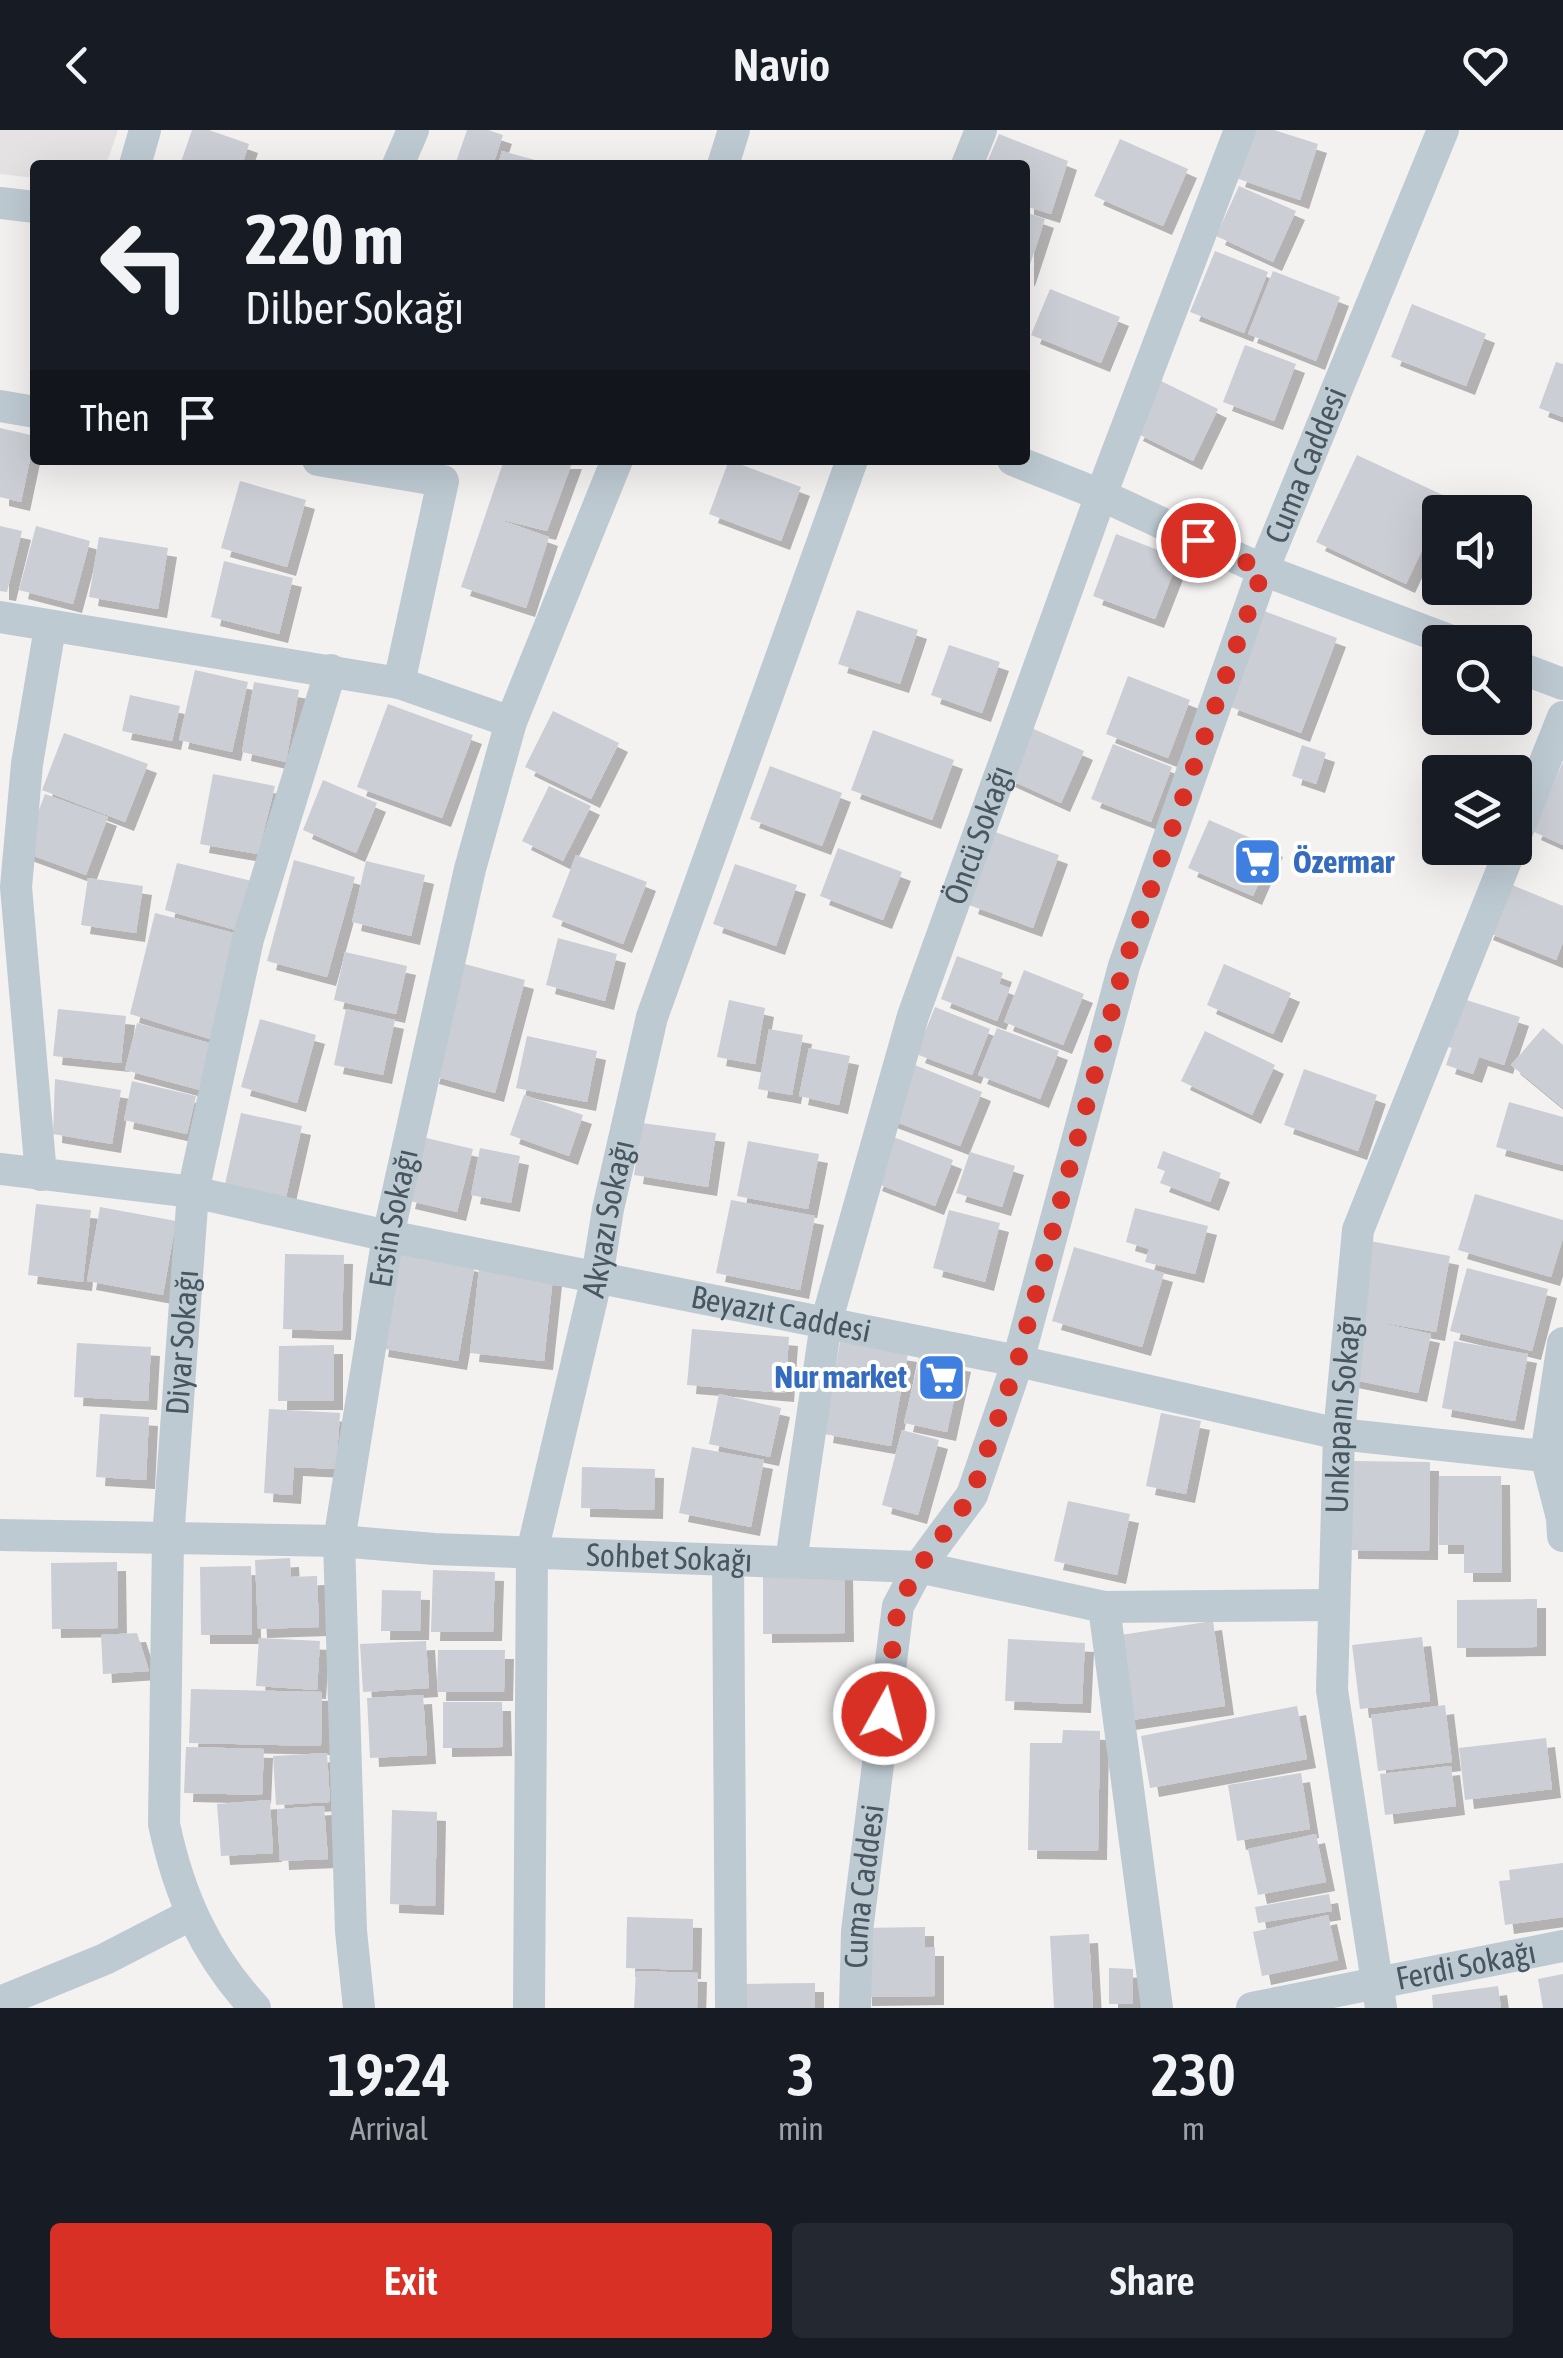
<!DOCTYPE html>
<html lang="en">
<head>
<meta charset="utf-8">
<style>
	body { margin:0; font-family:"Asap Condensed",sans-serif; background:#242831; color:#f1f3f6; height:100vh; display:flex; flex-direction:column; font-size:38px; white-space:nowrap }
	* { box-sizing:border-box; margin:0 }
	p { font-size:32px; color:#9ea1a6 }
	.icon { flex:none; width:55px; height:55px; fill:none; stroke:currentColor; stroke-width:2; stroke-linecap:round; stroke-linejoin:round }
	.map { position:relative; height:1878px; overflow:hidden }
	.sheet { display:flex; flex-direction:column; background:#171b24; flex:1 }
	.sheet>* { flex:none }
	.guide { position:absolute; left:30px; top:30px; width:1000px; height:305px; border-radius:10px; box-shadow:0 10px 40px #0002; background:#171b24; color:#f1f3f6; overflow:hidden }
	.buttons { position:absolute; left:1422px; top:365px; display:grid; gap:20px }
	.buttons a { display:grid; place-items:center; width:110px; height:110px; border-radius:10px; background:#171b24; box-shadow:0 10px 40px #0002; font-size:50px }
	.pin { position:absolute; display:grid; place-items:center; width:85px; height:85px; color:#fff; margin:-42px; border:5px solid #fff; border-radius:50%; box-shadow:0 2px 10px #0007 }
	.me { position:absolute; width:110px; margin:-55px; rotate:7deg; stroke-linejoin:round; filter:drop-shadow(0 0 8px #0008) }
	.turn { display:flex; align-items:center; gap:35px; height:210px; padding:0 50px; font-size:45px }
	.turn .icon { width:130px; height:130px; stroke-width:2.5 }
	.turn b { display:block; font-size:70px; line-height:85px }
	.then { display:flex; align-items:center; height:95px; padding:0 50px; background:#0003; gap:20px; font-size:38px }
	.eta { display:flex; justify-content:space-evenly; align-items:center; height:170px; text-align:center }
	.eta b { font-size:60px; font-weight:600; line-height:70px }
	.cta { display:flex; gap:20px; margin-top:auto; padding:20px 50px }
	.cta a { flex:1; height:115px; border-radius:10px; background:#d93025; color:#fff; font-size:40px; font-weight:600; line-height:115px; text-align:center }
	.cta a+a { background:#242831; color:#f1f3f6 }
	header { display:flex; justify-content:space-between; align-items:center; height:130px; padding:0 50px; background:#171b24; font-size:45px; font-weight:600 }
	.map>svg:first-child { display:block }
	.education { fill:#e5e2e3 }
	.building { fill:#cbced4; filter:url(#shadow) }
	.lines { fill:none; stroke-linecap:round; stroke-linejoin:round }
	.minor { stroke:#becad2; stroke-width:32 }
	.route { stroke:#d93025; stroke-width:18; stroke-dasharray:0 32.4 }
	.labels { text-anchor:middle; stroke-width:8; stroke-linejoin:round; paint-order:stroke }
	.street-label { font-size:32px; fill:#475661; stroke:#fff }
	.shop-label { font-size:32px; font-weight:bold; fill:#366cbe; stroke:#fff; text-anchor:start }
</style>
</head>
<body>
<header><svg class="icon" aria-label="back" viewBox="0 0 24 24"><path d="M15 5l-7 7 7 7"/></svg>Navio<svg class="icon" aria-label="heart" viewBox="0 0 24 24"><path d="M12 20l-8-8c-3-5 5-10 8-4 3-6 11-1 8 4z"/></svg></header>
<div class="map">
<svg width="1563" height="1878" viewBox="0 0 1563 1878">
	<defs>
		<filter id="shadow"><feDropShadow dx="9" dy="9" stdDeviation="0" flood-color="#0004"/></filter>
	</defs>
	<rect width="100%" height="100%" fill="#f4f1f1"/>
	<path class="education" d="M0 0H118L106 35H35V48L0 44Z"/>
	<path class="building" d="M192 0H209L249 14 242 35H180Z
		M467 0H488L503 5 493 35H455Z
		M1254 0H1274L1318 14 1300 70 1236 48Z
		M999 4 1068 31 1051 84 1025 76V35H986Z
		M1120 9 1188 39 1163 96 1094 66Z
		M502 21 550 34V35H498Z
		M1239 56 1296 81 1273 132 1216 106Z
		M1025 82 1045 89 1026 147H1025Z
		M1215 121 1268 142 1244 203 1190 182Z
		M1273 141 1340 167 1316 231 1248 204Z
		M1050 159 1120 187 1101 233 1031 205Z
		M1412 174 1486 204 1466 256 1391 227Z
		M1245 215 1296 234 1274 291 1223 272Z
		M1556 232 1563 234V287L1539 278Z
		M1159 250 1218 279 1193 331 1134 302Z
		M0 298 35 306 21 372 0 367Z
		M1357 325 1447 367 1406 454 1316 412Z
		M504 330H573L547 401 495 388 549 407 526 478 461 457Z
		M729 330 801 357 781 411 709 384Z
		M240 351 306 370 287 437 221 418Z
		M0 396 22 401 7 462 0 461Z
		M36 396 90 411 73 474 19 460Z
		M1116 404 1179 428 1155 489 1093 466Z
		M99 407 168 418 158 479 89 467Z
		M224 431 293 448 279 504 211 487Z
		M857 480 918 500 900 554 838 534Z
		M1264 481 1337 508 1301 603 1228 576Z
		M949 515 1000 532 982 583 931 565Z
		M195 540 248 552 232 622 179 610Z
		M1128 546 1190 570 1168 628 1106 604Z
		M254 552 299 560 286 632 242 622Z
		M130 565 180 576 172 611 122 601Z
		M388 574 473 605 442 688 357 657Z
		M553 581 619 613 591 669 525 637Z
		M1029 597 1084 621 1061 673 1006 648Z
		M873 600 954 630 932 690 851 660Z
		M64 603 148 634 125 692 42 660Z
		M1113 614 1172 637 1151 692 1091 669Z
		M1302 615 1326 623 1316 654 1292 646Z
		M1563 632V715L1532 701Z
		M770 636 842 663 822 716 750 689Z
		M213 644 275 656 258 724 200 714Z
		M323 650 377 673 356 723 303 700Z
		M549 656 591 676 563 731 522 711Z
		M45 664 108 687 86 745 23 722Z
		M1209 690 1274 718 1253 766 1188 738Z
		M995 702 1059 725 1033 798 969 775Z
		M838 718 902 742 883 790 820 766Z
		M576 725 647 752 623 814 552 787Z
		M294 730 355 747 327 847 267 831Z
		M366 731 425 745 411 806 352 792Z
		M177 733 252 751 239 801 165 780Z
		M735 734 797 755 776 816 713 794Z
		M88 748 143 756 136 803 81 795Z
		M1505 752 1563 776V812L1556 830 1484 801Z
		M155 783 238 804 210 909 130 884Z
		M558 808 617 824 605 871 546 855Z
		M345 822 407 836 396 884 334 870Z
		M957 826 1003 843 999 854 1010 858 997 891 941 869Z
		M461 833 525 850 495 963 430 945Z
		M1224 834 1291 863 1273 904 1207 875Z
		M1024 840 1084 864 1063 915 1004 892Z
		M1457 867 1520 887 1504 935 1479 927 1473 944 1446 935 1452 918 1441 915Z
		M729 870 765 878 755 934 717 927Z
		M935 877 990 899 972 945 916 924Z
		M58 879 126 886 121 933 53 926Z
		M346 879 395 890 383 945 334 935Z
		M260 889 316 905 297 973 241 957Z
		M137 893 213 914 200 960 125 940Z
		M997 898 1059 921 1040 969 978 945Z
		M1543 898 1563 915V978L1511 935Z
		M769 899 803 905 792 965 758 959Z
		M1205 901 1275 935 1252 985 1181 951Z
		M527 906 597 921 587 972 516 958Z
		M809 918 850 926 839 975 799 966Z
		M910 933 982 962 960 1016 888 989Z
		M1304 939 1377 965 1358 1021 1284 995Z
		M55 949 121 960 112 1014 53 1004Z
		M132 951 196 966 187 1004 124 990Z
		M524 965 583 985 569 1026 510 1005Z
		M1509 972 1563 987V1035L1496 1017Z
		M241 983 302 996 286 1067 225 1054Z
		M642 993 716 1003 708 1057 634 1045Z
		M891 1006 953 1030 935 1076 873 1052Z
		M422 1007 473 1019 457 1082 406 1070Z
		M748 1011 819 1024 808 1079 737 1066Z
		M480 1018 520 1026 511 1073 471 1065Z
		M1163 1021 1221 1043 1210 1072 1160 1053 1165 1041 1157 1038Z
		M970 1022 1015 1036 1002 1077 956 1063Z
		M1475 1064 1563 1090V1108L1551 1147 1458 1120Z
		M731 1070 815 1086 800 1160 716 1143Z
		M36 1074 91 1080 83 1152 28 1145Z
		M100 1077 176 1091 163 1165 87 1151Z
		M1135 1078 1208 1096 1195 1144 1145 1132 1149 1119 1126 1112Z
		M949 1080 1000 1093 985 1152 933 1138Z
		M1370 1111 1450 1126 1436 1202 1368 1190 1431 1204 1418 1263 1349 1249Z
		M1074 1117 1164 1143 1142 1217 1052 1191Z
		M395 1120 475 1134 458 1231 379 1218Z
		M285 1124 344 1125 342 1201 283 1199Z
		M1467 1138 1548 1159 1532 1221 1450 1201Z
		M479 1139 553 1147 544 1231 470 1223Z
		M692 1199 789 1207 785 1263 687 1255Z
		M1454 1211 1528 1224 1515 1291 1442 1278Z
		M840 1212 908 1223 891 1316 824 1304Z
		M77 1213 151 1217 148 1271 74 1267Z
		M334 1215V1271H278L279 1216Z
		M920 1224 962 1233 947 1302 904 1293Z
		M719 1264 781 1278 770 1327 709 1314Z
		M269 1279 340 1283 336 1339 294 1337 292 1365 264 1363Z
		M1161 1283 1201 1291 1186 1364 1146 1356Z
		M100 1284 149 1287 146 1350 96 1347Z
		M902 1300 939 1310 918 1385 882 1375Z
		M692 1317 764 1330 751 1397 679 1383Z
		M1350 1331 1430 1332 1429 1421 1349 1420Z
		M582 1337 655 1339 654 1380 581 1378Z
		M1439 1346H1501L1502 1443H1464V1415H1439Z
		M1068 1371 1130 1384 1117 1445 1054 1431Z
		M290 1428 291 1447 317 1446 319 1497 258 1499 255 1430Z
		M117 1432 118 1498 52 1499 51 1433Z
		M251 1436 252 1505H201L200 1437Z
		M433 1440 495 1442 493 1502H431Z
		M844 1440 845 1503 763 1504V1441Z
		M382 1460 421 1461 420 1501H381Z
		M1537 1469V1517L1457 1518V1470Z
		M1213 1491 1225 1576 1126 1591 1114 1506Z
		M137 1503 149 1541 103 1544 101 1505Z
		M1422 1507 1430 1571 1360 1579 1352 1515Z
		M259 1508 320 1511 317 1560 256 1556Z
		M1008 1509 1085 1513 1082 1574 1005 1571Z
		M426 1511 429 1558 363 1562 360 1514Z
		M438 1520H505L504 1562H437Z
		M191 1559 322 1562 321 1616 189 1613Z
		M423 1565 427 1625 370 1628 367 1568Z
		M443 1572H502L503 1617 443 1618Z
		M1445 1575 1452 1632 1378 1641 1371 1585Z
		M1297 1576 1307 1629 1150 1658 1141 1606Z
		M1063 1600 1100 1601 1098 1721 1028 1720 1030 1613H1062Z
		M1546 1608 1552 1659 1465 1670 1459 1618Z
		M186 1617 264 1619 262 1665 184 1663Z
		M327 1623 330 1672 276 1675 273 1626Z
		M1451 1636 1456 1676 1385 1685 1380 1644Z
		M1301 1643 1310 1699 1237 1711 1228 1655Z
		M270 1670 273 1723 221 1726 217 1674Z
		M324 1676 328 1729 280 1731 277 1679Z
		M392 1680 437 1682 435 1776 390 1774Z
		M1316 1704 1326 1752 1258 1765 1248 1719Z
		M1563 1733V1787L1505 1795 1499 1751 1510 1750 1509 1740Z
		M1329 1764 1332 1781 1258 1793 1255 1777Z
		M1328 1785 1338 1830 1262 1846 1253 1802Z
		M627 1787 693 1789 692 1840 626 1838Z
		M925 1797V1817H935V1866L863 1867 862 1798Z
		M1089 1804 1093 1878H1054L1050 1806Z
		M1109 1838 1133 1839V1874H1109Z
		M636 1841 698 1843 697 1878H634Z
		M1563 1844V1878H1543L1538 1849Z
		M815 1853V1878H734V1854Z
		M1498 1856 1501 1878H1433L1432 1865Z"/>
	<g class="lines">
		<g class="minor">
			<path d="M135 35 145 0"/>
			<path d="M398 35 413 0"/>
			<path d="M723 35 734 0"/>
			<path d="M967 35 981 0"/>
			<path d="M0 73 35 77"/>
			<path d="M0 276 35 282"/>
			<path d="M318 330 443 351 399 553"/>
			<path d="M1013 330 1101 365 1263 440 1454 512"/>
			<path d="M0 487 399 553 511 592"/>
			<path d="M1515 536 1563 554"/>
			<path d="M1515 707 1563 587"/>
			<path id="s1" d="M0 1039 193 1062 388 1106 1018 1231 1339 1304 1563 1328"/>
			<path d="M41 1045 16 757 27 634 50 498"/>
			<path d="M1563 1213 1546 1326 1562 1388 1563 1406"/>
			<path id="s2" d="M0 1405 339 1411 434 1419 919 1437 1104 1477 1334 1475"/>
			<path d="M728 1430 731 1878"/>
			<path id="s3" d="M791 1431 826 1193 913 886 1101 365 1240 0"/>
			<path d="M1104 1477 1157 1878"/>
			<path d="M0 1872 105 1829 190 1785"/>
			<path id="s4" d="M255 1878C205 1824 179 1765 164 1694L168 1409 193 1062 248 809 331 540"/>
			<path id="s5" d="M359 1878 351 1801 339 1411 388 1106 470 739 511 592 617 330"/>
			<path id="s6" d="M529 1878 532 1422 597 1147 608 1079 652 887 852 330"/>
			<path id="s7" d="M855 1878 857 1801 898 1476 919 1437 972 1365 1018 1231 1124 836 1263 440 1443 0"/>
			<path id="s8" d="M1252 1878 1563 1816"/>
			<path id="s9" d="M1381 1878 1332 1560 1339 1304 1358 1100 1511 718"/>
		</g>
	</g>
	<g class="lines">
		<path class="route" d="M884 1584 898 1476 919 1437 972 1365 1018 1230 1124 836 1263 440 1198 410"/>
	</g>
	<defs>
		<symbol id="supermarket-square" viewBox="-11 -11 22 22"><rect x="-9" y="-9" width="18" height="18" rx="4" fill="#3f7fe0" stroke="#fff"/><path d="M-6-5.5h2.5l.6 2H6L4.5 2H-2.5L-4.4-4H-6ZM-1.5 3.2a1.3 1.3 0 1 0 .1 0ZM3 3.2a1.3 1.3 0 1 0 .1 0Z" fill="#fff"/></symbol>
	</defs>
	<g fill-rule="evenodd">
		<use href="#supermarket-square" x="1230" y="704" width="55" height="55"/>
		<use href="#supermarket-square" x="914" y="1220" width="55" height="55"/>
	</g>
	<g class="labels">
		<g class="street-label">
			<text dy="11" stroke="none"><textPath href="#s7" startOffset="1622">Cuma Caddesi</textPath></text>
			<text dy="11" stroke="none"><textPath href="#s3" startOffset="752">Öncü Sokağı</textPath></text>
			<text dy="11" stroke="none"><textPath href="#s5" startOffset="795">Ersin Sokağı</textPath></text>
			<text dy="11" stroke="none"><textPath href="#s6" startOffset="798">Akyazı Sokağı</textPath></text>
			<text dy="11" stroke="none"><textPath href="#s1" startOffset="795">Beyazıt Caddesi</textPath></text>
			<text dy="11" stroke="none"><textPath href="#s4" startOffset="690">Diyar Sokağı</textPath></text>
			<text dy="11" stroke="none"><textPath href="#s9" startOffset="598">Unkapanı Sokağı</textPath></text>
			<text dy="11" stroke="none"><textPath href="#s2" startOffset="670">Sohbet Sokağı</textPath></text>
			<text dy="11" stroke="none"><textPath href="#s7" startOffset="122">Cuma Caddesi</textPath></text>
			<text dy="11" stroke="none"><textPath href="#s8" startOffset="218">Ferdi Sokağı</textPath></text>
		</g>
		<g class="shop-label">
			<text x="1293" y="743">Özermar</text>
			<text x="907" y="1258" text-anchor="end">Nur market</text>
		</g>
	</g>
</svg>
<div class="buttons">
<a><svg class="icon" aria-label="sound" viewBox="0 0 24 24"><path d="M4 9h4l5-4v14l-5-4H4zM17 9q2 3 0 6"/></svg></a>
<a><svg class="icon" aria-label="search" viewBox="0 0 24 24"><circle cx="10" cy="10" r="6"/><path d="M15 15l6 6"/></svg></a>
<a><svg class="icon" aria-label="layers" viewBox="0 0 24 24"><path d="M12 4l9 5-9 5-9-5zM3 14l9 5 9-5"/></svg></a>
</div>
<div class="pin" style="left:1198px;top:410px;background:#d93025"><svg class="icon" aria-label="arrive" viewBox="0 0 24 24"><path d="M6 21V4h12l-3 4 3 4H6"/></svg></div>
<svg class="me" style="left:884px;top:1584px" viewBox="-20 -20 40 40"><circle r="17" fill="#d93025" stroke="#fff" stroke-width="3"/><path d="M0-11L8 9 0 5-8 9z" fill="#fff"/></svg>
<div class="guide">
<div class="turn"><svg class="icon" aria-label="left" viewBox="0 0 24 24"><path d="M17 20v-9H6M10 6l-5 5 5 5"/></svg><div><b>220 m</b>Dilber Sokağı</div></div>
<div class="then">Then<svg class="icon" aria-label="arrive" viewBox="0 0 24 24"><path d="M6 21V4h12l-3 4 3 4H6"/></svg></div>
</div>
</div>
<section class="sheet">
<div class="eta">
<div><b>19:24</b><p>Arrival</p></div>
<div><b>3</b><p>min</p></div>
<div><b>230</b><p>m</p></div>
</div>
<div class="cta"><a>Exit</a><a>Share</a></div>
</section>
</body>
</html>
